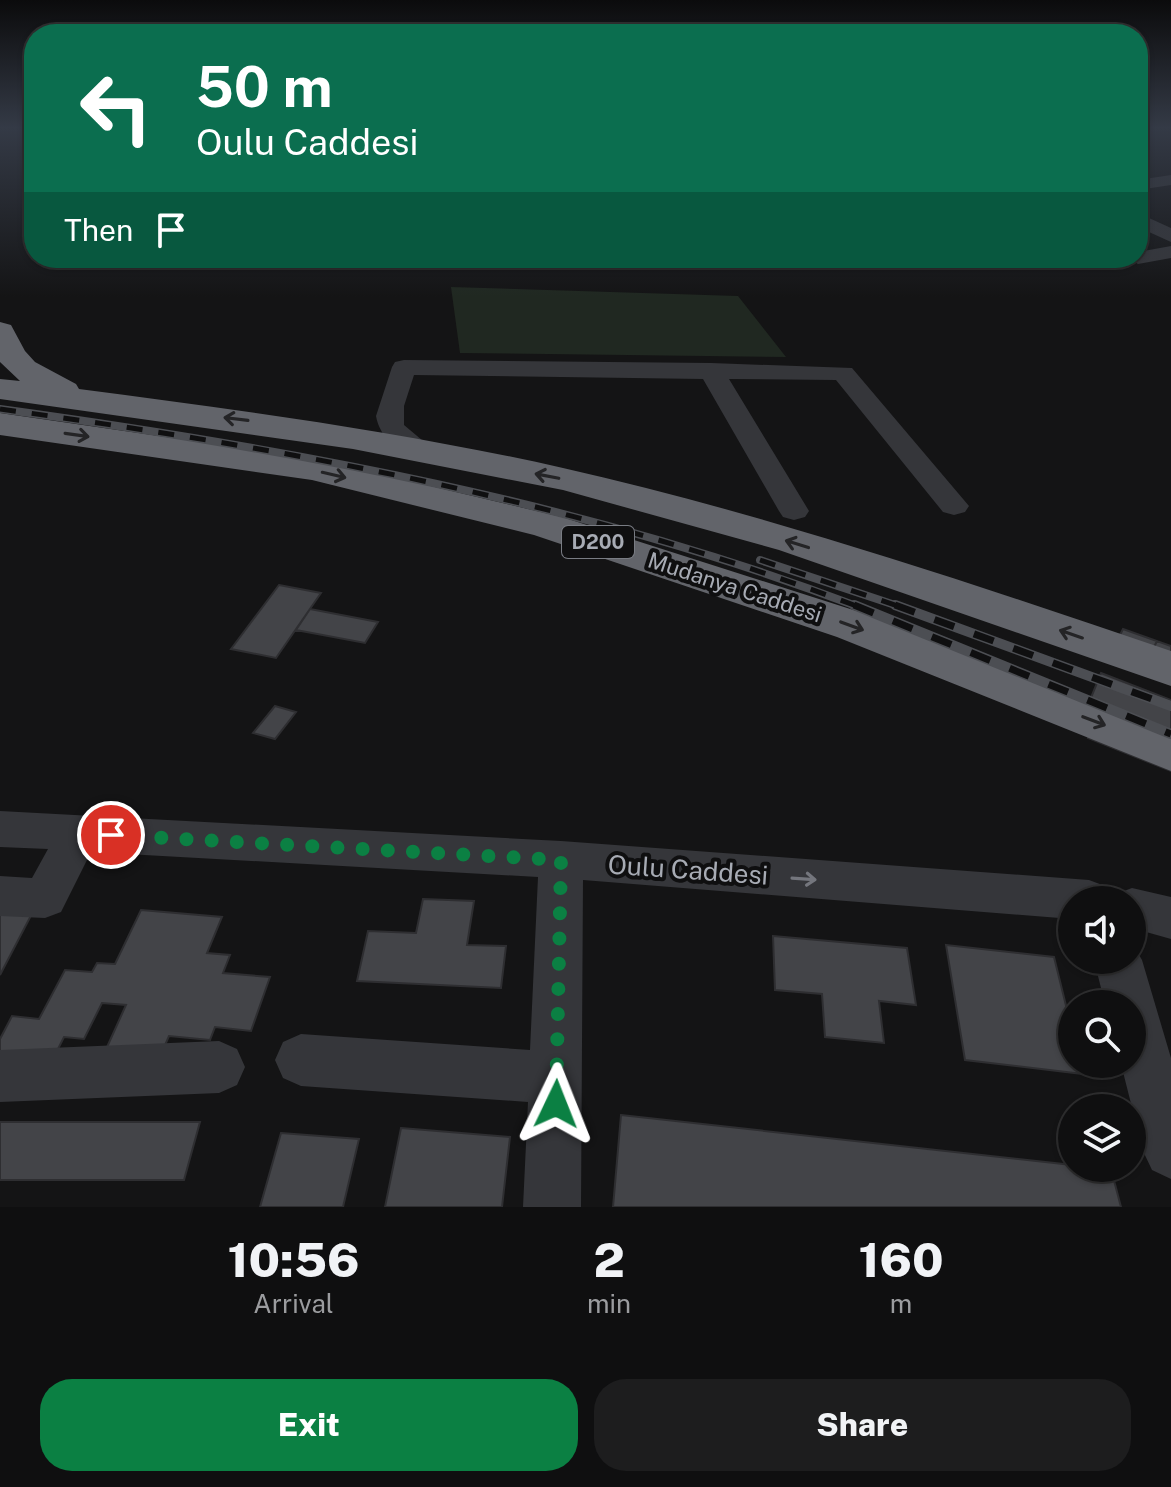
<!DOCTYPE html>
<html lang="en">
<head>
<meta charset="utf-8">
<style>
	body { margin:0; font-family:"Public Sans",sans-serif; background:#1d1d1e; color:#f1f3f6; height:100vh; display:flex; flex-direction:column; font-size:30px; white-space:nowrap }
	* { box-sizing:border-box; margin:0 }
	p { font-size:26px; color:#9b9c9f }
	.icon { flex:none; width:44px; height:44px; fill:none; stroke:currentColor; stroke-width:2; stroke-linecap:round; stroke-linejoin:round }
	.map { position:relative; height:1207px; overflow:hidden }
	.details { display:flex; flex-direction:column; background:#0f0f10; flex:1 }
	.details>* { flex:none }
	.hud { position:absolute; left:24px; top:24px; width:1124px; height:244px; border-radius:32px; box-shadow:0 2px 6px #0004,0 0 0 2px #2f2f30; background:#0b6e4f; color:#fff; overflow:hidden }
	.tools { position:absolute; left:1058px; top:886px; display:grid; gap:16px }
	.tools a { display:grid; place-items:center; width:88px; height:88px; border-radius:50%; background:#0f0f10; box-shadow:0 2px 6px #0004,0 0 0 2px #2f2f30; font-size:40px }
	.pin { position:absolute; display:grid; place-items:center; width:68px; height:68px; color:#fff; margin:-34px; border:4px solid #fff; border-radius:50%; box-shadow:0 2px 8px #0007 }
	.me { position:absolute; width:88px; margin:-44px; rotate:2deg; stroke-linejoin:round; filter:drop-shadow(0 0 6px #0008) }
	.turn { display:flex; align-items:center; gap:28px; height:168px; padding:0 40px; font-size:36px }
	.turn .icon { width:104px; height:104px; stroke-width:2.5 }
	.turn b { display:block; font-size:56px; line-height:68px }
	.then { display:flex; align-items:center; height:76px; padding:0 40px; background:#0003; gap:16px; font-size:30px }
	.eta { display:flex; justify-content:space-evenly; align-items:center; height:136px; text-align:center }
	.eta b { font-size:48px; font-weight:800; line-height:56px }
	.action { display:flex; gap:16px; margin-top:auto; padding:16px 40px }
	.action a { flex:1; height:92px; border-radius:32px; background:#0b8043; color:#fff; font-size:32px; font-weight:800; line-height:92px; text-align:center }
	.action a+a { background:#1d1d1e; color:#f1f3f6 }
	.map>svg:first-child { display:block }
	.green { fill:#202821 }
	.building { fill:#434448; stroke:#2e2e31; stroke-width:2 }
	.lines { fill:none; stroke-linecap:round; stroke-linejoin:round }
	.minor { fill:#35363a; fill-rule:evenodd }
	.highway { fill:#62646a; fill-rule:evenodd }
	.rail-far1-casing { stroke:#4c4e53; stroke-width:8 }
	.rail-casing { stroke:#4c4e53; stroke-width:10 }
	.rail-far1 { stroke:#0f0f10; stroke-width:5; stroke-dasharray:16; stroke-linecap:butt }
	.rail { stroke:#0f0f10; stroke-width:7; stroke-dasharray:21; stroke-linecap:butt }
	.oneway { stroke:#242426 }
	.oneway2 { stroke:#74767d }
	.route { stroke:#0b8043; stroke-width:14; stroke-dasharray:0 25.2 }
	.labels { text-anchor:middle; stroke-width:8; stroke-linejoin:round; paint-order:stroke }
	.shield { fill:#0f0f10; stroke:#797c83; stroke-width:2 }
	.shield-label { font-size:20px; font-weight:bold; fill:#a7abb4 }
	.street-label { font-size:22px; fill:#a7abb4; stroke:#0f0f10 }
	.near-street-label { font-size:26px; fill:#a7abb4; stroke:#0f0f10 }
</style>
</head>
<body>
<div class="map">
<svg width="1171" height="1207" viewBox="0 0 1171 1207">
	<rect width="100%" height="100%" fill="#141415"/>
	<path class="green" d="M451 287 738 296 786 357 460 353Z"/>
	<path class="building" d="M279 585 321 593 276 658 231 649Z
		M310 609 378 622 365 643 296 630Z
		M1123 629 1157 641 1153 649 1119 637Z
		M1123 629 1171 646V665L1119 637Z
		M1101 673 1171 700V771L1088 738 1092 728 1088 705Z
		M275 706 296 712 275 739 253 733Z
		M423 899 474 901 467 945 506 946 501 988 357 981 368 931 416 933Z
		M0 904 36 906 0 975Z
		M141 910 222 917 207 953 230 955 223 973 270 977 251 1031 215 1027 210 1040 169 1036 158 1061 103 1056 126 1005 102 1003 84 1039 64 1037 53 1059 0 1054V1039L12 1016 39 1019 65 970 92 972 97 963 115 964Z
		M773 936 907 948 916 1005 879 1001 884 1043 825 1037 822 994 775 990Z
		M946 945 1054 957 1072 1030V1064H1080L1083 1074 965 1060Z
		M621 1115 1072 1165V1168L1111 1169 1121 1207H613Z
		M0 1122H200L184 1180H0Z
		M401 1128 510 1137 502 1207H385Z
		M281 1133 359 1139 343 1207H260Z"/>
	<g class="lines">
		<path class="minor" d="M1171 175V185L1138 190V180Z
			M1138 213 1171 228V242L1138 227Z
			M1171 246V258L1138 264 1128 258H1138V252Z
			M404 360 711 363 852 368 969 506 965 512 954 515 943 512 836 380 729 379 809 511 805 517 794 520 783 517 779 511 703 379 414 375 404 406V425L435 451 431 457C406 463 380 440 376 416L392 367 395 362Z
			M0 811 561 841 1089 880 1105 886 1112 900H1072V919L583 880 581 1207H523L528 1102 301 1086 283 1078 275 1060 283 1042 301 1034 530 1050 538 877 91 852 61 912 45 918 0 916V876L32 878 48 849 0 847Z
			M1132 888 1171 897V939L1132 928V900H1113L1116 894Z
			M1132 943 1142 960 1171 1058V1179L1152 1170 1143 1151 1121 1064H1132V1004H1105L1094 960H1132Z
			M219 1041 237 1049 245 1067 237 1085 219 1093 0 1102V1050Z"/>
		<path class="highway" d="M0 322 11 325 25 351 35 362 76 384 79 389C241 410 404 432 563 468 770 515 971 583 1171 651V686L779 550 563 490 353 449 0 399V379L20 381 0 362Z
			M0 413 312 458 562 517 869 615 1171 730V771L837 637 534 535 312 480 0 435Z"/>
		<defs>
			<path id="rail-far1" d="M0 409C292 449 583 502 859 607
				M760 560 901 607"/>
			<path id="rail" d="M854 605 1171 734
				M895 605 1171 706"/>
		</defs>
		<use href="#rail-far1" class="rail-far1-casing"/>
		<use href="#rail" class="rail-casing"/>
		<use href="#rail-far1" class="rail-far1"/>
		<use href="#rail" class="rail"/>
	</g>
	<defs><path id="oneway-shaft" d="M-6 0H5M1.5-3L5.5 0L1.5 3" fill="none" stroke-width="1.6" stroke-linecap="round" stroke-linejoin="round" transform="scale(2)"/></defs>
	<g class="oneway">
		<use href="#oneway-shaft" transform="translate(236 419) rotate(-173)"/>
		<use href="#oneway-shaft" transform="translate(77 435) rotate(8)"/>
		<use href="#oneway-shaft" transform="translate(334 475) rotate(13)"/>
		<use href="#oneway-shaft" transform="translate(547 476) rotate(-169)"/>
		<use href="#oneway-shaft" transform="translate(797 544) rotate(-163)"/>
		<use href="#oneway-shaft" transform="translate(852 626) rotate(20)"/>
		<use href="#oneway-shaft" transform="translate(1071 634) rotate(-161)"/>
		<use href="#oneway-shaft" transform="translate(1094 721) rotate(21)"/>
	</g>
	<use class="oneway2" href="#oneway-shaft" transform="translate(804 879) rotate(4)"/>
	<linearGradient id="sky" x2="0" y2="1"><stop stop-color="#0b0b0c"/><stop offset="0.43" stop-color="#343a46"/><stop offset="1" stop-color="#343a46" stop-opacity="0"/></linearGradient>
	<rect width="1171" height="297" fill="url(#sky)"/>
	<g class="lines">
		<path class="route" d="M111 835 561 860 556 1104"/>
	</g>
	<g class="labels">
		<rect class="shield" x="562" y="526" width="72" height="32" rx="6"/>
		<g class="shield-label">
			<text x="598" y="549">D200</text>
		</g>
		<g class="street-label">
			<text transform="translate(735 587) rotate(18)" y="8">Mudanya Caddesi</text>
		</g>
		<g class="near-street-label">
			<text transform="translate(688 870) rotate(4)" y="9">Oulu Caddesi</text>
		</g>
	</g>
</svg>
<div class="tools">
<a><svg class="icon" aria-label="sound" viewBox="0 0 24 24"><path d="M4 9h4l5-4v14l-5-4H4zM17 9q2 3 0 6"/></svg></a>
<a><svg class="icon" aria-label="search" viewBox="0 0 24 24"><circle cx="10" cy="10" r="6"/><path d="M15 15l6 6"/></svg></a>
<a><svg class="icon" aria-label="layers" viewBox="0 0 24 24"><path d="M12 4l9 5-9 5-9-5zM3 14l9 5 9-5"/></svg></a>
</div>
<div class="pin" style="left:111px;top:835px;background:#d93025"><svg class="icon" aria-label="arrive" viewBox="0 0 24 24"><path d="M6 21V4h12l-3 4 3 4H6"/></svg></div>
<svg class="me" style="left:556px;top:1104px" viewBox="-20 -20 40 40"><path d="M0-17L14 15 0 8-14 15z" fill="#0b8043" stroke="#fff" stroke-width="4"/></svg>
<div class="hud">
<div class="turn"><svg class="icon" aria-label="left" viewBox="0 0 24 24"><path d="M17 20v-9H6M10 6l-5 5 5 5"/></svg><div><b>50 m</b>Oulu Caddesi</div></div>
<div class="then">Then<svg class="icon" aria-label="arrive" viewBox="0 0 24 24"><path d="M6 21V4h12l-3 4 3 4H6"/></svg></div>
</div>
</div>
<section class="details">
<div class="eta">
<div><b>10:56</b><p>Arrival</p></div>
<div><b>2</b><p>min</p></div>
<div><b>160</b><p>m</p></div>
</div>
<div class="action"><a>Exit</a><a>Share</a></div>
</section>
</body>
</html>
